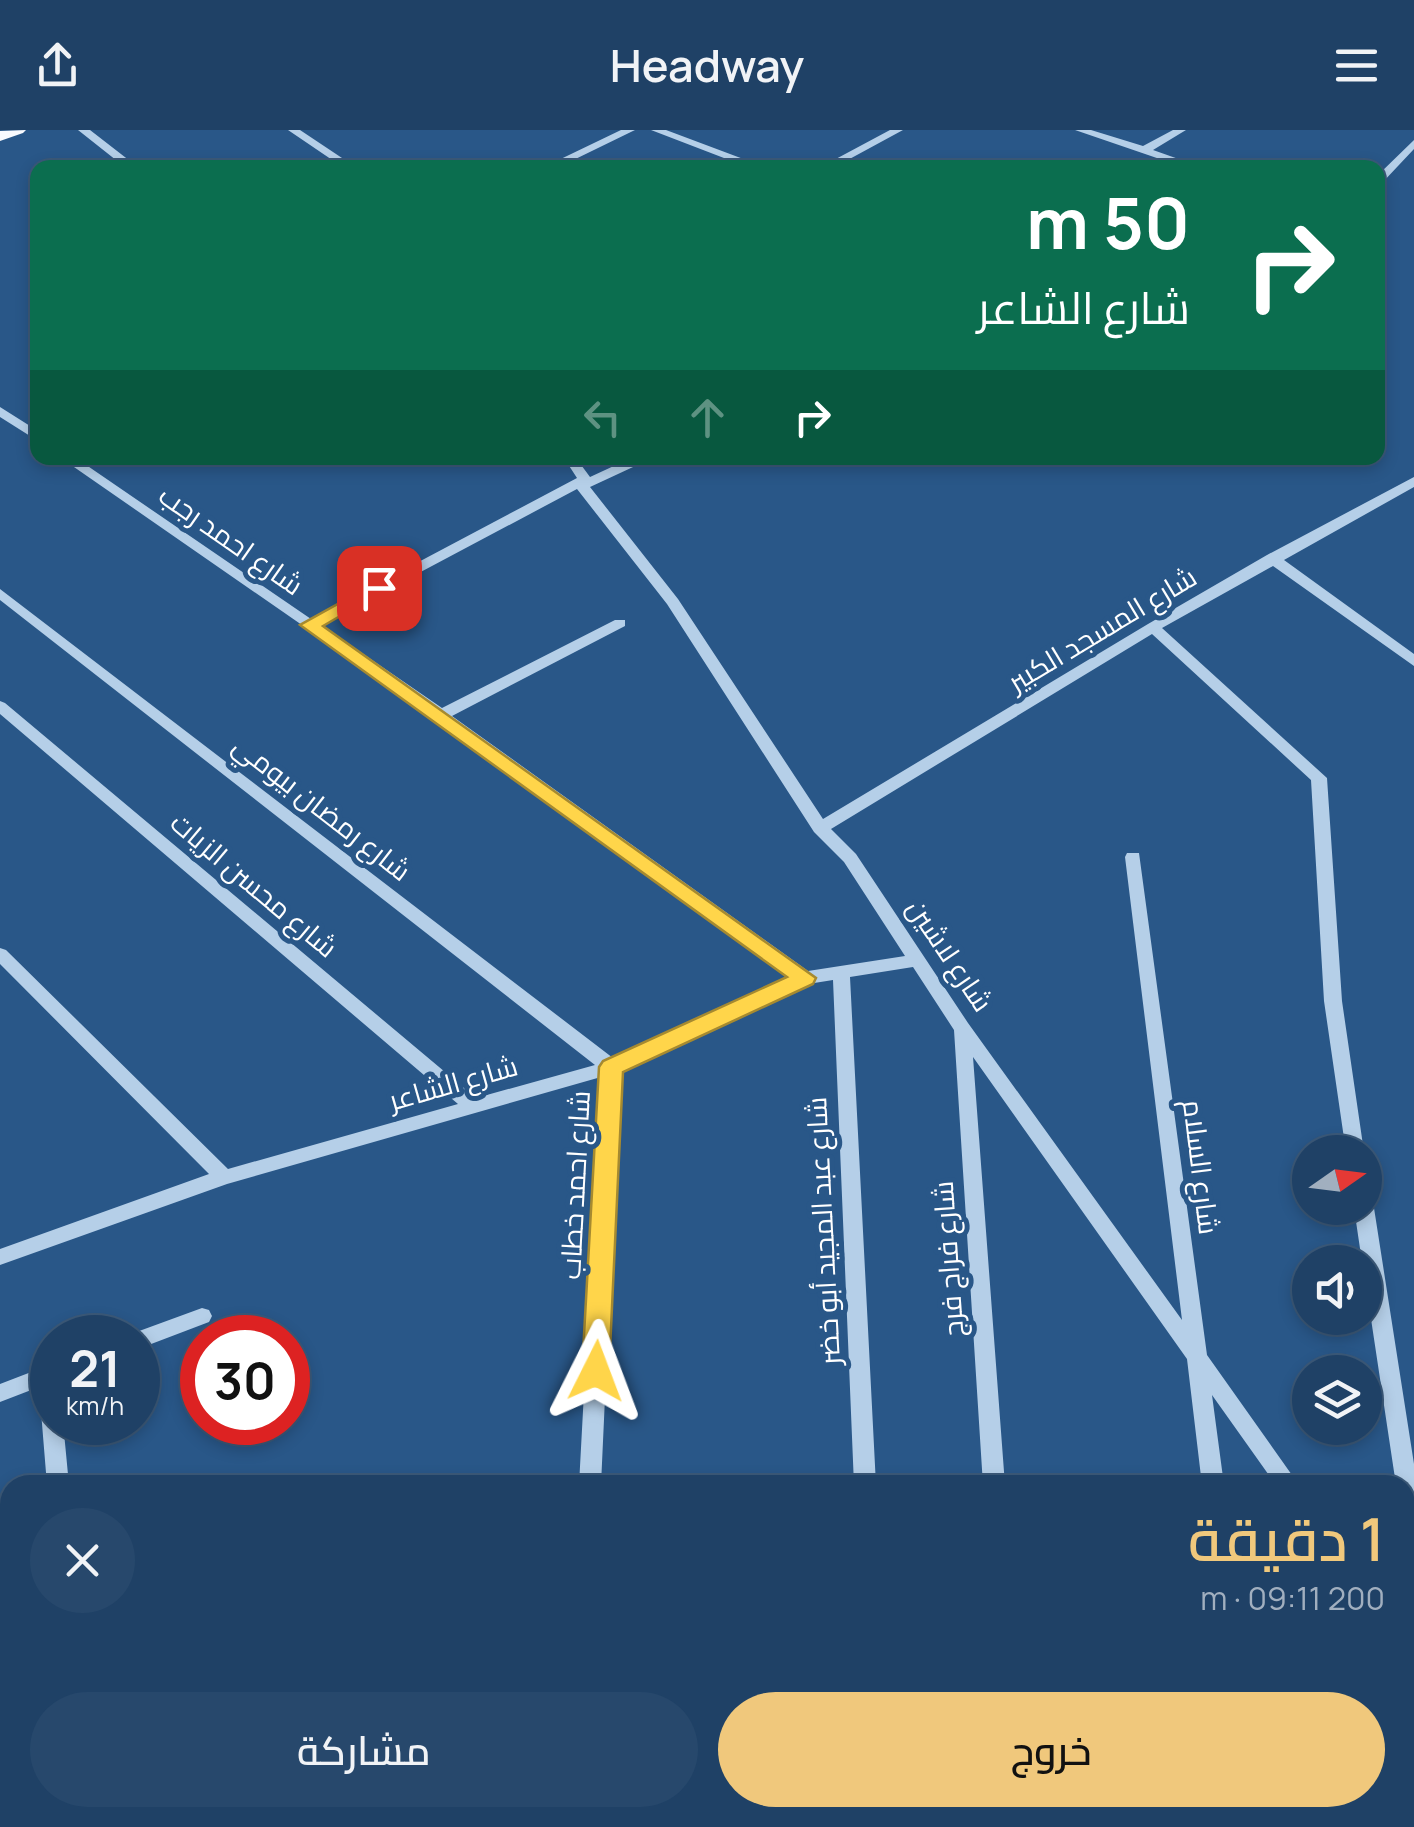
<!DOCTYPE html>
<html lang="ar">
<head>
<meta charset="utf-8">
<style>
	body { margin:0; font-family:Manrope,Cairo,sans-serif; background:#27486c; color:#f1f3f6; direction:rtl; height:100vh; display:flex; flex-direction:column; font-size:38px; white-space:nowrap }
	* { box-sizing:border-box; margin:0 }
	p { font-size:32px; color:#a1afbf }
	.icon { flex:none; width:55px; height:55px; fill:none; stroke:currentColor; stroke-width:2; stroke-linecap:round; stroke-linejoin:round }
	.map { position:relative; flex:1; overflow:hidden; direction:ltr }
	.panel { position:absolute; left:0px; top:1345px; width:1415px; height:352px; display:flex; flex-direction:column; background:#1f4166; border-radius:30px 30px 0 0; box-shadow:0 5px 15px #0003,0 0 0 2px #3c5a7a; direction:rtl }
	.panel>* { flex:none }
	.top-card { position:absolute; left:30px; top:30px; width:1355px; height:305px; border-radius:20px; box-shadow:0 5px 15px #0003,0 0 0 2px #3c5a7a; direction:rtl; background:#0b6e4f; color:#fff; overflow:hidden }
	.needle { width:65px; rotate:76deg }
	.buttons { position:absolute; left:1292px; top:1005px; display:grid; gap:20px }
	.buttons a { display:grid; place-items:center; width:90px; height:90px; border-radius:50%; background:#1f4166; box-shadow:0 5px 15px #0003,0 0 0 2px #3c5a7a; font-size:50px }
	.speed { position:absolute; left:30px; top:1185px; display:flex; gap:20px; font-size:50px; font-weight:700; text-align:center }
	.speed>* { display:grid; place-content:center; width:130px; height:130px; border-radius:50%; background:#1f4166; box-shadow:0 5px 15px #0003,0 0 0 2px #3c5a7a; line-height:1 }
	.speed small { font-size:25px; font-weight:400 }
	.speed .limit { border:15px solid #d22; background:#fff; color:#111 }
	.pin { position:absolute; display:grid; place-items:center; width:85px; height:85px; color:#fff; margin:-42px; border-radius:20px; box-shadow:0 5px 15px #0006 }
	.me { position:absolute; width:110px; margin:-55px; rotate:3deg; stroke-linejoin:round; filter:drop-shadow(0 0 8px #0008) }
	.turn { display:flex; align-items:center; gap:35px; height:210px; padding:0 30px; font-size:45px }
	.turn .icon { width:130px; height:130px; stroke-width:2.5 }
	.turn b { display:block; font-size:70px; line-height:85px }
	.lanes { display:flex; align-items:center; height:95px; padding:0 30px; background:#0003; justify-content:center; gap:50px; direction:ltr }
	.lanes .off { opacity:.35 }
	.round { display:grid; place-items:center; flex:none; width:105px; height:105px; border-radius:52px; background:#27486c }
	.summary { display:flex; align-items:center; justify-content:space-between; height:170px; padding:0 30px }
	h1 { font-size:60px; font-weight:600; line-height:75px; color:#f0c87c }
	.action { display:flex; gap:20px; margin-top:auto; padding:20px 30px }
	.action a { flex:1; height:115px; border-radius:60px; background:#f0c87c; color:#111; font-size:40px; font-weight:600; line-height:115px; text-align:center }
	.action a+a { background:#27486c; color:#f1f3f6 }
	header { display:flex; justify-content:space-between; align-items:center; height:130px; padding:0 30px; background:#1f4166; font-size:45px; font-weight:600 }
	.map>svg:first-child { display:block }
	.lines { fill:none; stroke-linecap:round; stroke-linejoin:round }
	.minor { fill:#b5cfe8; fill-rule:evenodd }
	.major { fill:#f8fafe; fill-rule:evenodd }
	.route { fill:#ffd54a; stroke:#a68a30; stroke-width:2.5 }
	.labels { text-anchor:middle; stroke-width:10; stroke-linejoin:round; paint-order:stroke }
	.street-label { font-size:28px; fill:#fff; stroke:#295788 }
</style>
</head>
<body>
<header><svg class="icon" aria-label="menu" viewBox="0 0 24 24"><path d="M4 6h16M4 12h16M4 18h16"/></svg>Headway<svg class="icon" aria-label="share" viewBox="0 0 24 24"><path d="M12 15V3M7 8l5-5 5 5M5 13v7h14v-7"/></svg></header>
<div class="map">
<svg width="1414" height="1697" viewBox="0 0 1414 1697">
	<rect width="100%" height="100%" fill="#295788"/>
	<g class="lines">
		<path class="minor" d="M78 0H90L139 38H126Z
			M288 0H300L357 38H344Z
			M621 0H635L557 38H542Z
			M651 0H666L767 38H750Z
			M890 0H903L833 38H819Z
			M1075 0H1091L1143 16 1173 0H1186L1153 20 1204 38H1186Z
			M1414 10V19L1382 53 1378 54V45Z
			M0 277 38 301V311L0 287Z
			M61 328H76L311 489 577 348 564 328H576L590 347 631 328H647L646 331 590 357 678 469 823 689 1148 494 1267 425 1414 347V357L1284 430 1414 524V536L1273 436 1162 498 1327 648 1342 871 1364 1022H1346L1324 871 1311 650 1152 504 831 699 856 724 968 893 1182 1190 1125 727 1127 723H1139L1207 1225 1299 1355H1276L1212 1265 1224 1355H1202L1187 1229 973 927 1005 1355H983L954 900 913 837 850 847 876 1355H854L833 850 808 854 620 941 601 1355H579L601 947 227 1054 0 1135V1119L209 1044 0 834V818L6 820 228 1039 458 974 0 584V571L5 573 476 968 595 935 0 470V459L613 928 791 847 436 588ZM577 359 667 474 814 702 844 732 905 826 808 841 452 586 625 496V490H615L442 578 321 495Z
			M1365 1071 1371 1073 1374 1078 1414 1334V1414L1405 1408V1355H1396L1365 1149V1132H1362L1354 1078H1365Z
			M202 1178 209 1180 212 1186 209 1192 138 1219V1208H129L131 1204Z
			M52 1234V1292H63L69 1355H47L39 1257 0 1272V1254Z
			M1405 1509 1414 1514V1544L1405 1539Z
			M75 1688H99L100 1697H76Z
			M248 1688H298L293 1697H245Z
			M561 1688H585L584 1697H560Z
			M869 1688H893V1697H869Z
			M1005 1688H1029L1030 1697H1006Z
			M1248 1688H1272L1273 1697H1249Z"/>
		<path class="major" d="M26 0 23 3 0 11V1Z"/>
	</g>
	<path class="route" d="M372 455 388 458 323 496 816 848 813 854 623 942 609 1241 605 1249H586L582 1241 599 937 603 931 787 847 300 495Z"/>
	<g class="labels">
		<g class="street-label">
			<text transform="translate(231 410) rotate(35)" y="10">شارع احمد رجب</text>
			<text transform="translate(1102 499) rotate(-31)" y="10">شارع المسجد الكبير</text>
			<text transform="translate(322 678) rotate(38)" y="10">شارع رمضان بيومي</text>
			<text transform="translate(254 755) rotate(40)" y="10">شارع محسن الزيات</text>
			<text transform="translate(950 825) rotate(56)" y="10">شارع لاشين</text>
			<text transform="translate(453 953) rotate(-16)" y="10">شارع الشاعر</text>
			<text transform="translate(1201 1037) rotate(83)" y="10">شارع السلام</text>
			<text transform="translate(575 1055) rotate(-87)" y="10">شارع احمد خطاب</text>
			<text transform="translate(823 1101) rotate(-93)" y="10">شارع عبد المجيد أبو خضر</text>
			<text transform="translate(948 1129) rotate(-94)" y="10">شارع فراج فرج</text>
		</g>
	</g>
</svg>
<div class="buttons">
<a><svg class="needle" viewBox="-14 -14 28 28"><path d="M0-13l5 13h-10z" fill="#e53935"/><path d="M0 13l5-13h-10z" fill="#a1afbf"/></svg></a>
<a><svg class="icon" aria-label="sound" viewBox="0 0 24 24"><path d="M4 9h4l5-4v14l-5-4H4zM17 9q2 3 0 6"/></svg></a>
<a><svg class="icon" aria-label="layers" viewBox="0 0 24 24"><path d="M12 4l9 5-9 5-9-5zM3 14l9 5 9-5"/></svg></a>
</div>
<div class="speed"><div>21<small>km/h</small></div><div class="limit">30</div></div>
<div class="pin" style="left:379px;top:458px;background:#d93025"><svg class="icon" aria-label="arrive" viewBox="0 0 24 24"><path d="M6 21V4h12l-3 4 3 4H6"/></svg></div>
<svg class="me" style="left:596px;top:1241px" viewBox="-20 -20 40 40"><path d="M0-17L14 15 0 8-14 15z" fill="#ffd54a" stroke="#fff" stroke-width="4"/></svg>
<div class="top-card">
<div class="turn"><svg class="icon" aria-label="right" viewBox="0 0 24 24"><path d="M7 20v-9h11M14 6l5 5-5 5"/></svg><div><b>50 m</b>شارع الشاعر</div></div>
<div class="lanes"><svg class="icon off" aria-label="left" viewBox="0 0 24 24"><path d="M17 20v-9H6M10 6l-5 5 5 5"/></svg><svg class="icon off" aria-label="ahead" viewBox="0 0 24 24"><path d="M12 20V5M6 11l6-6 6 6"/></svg><svg class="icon" aria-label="right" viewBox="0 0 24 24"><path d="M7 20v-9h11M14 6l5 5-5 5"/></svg></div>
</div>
<section class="panel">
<div class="summary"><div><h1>1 دقيقة</h1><p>200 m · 09:11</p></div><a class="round"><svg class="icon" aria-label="close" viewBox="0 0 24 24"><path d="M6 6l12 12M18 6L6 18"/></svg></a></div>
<div class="action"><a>خروج</a><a>مشاركة</a></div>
</section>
</div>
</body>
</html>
